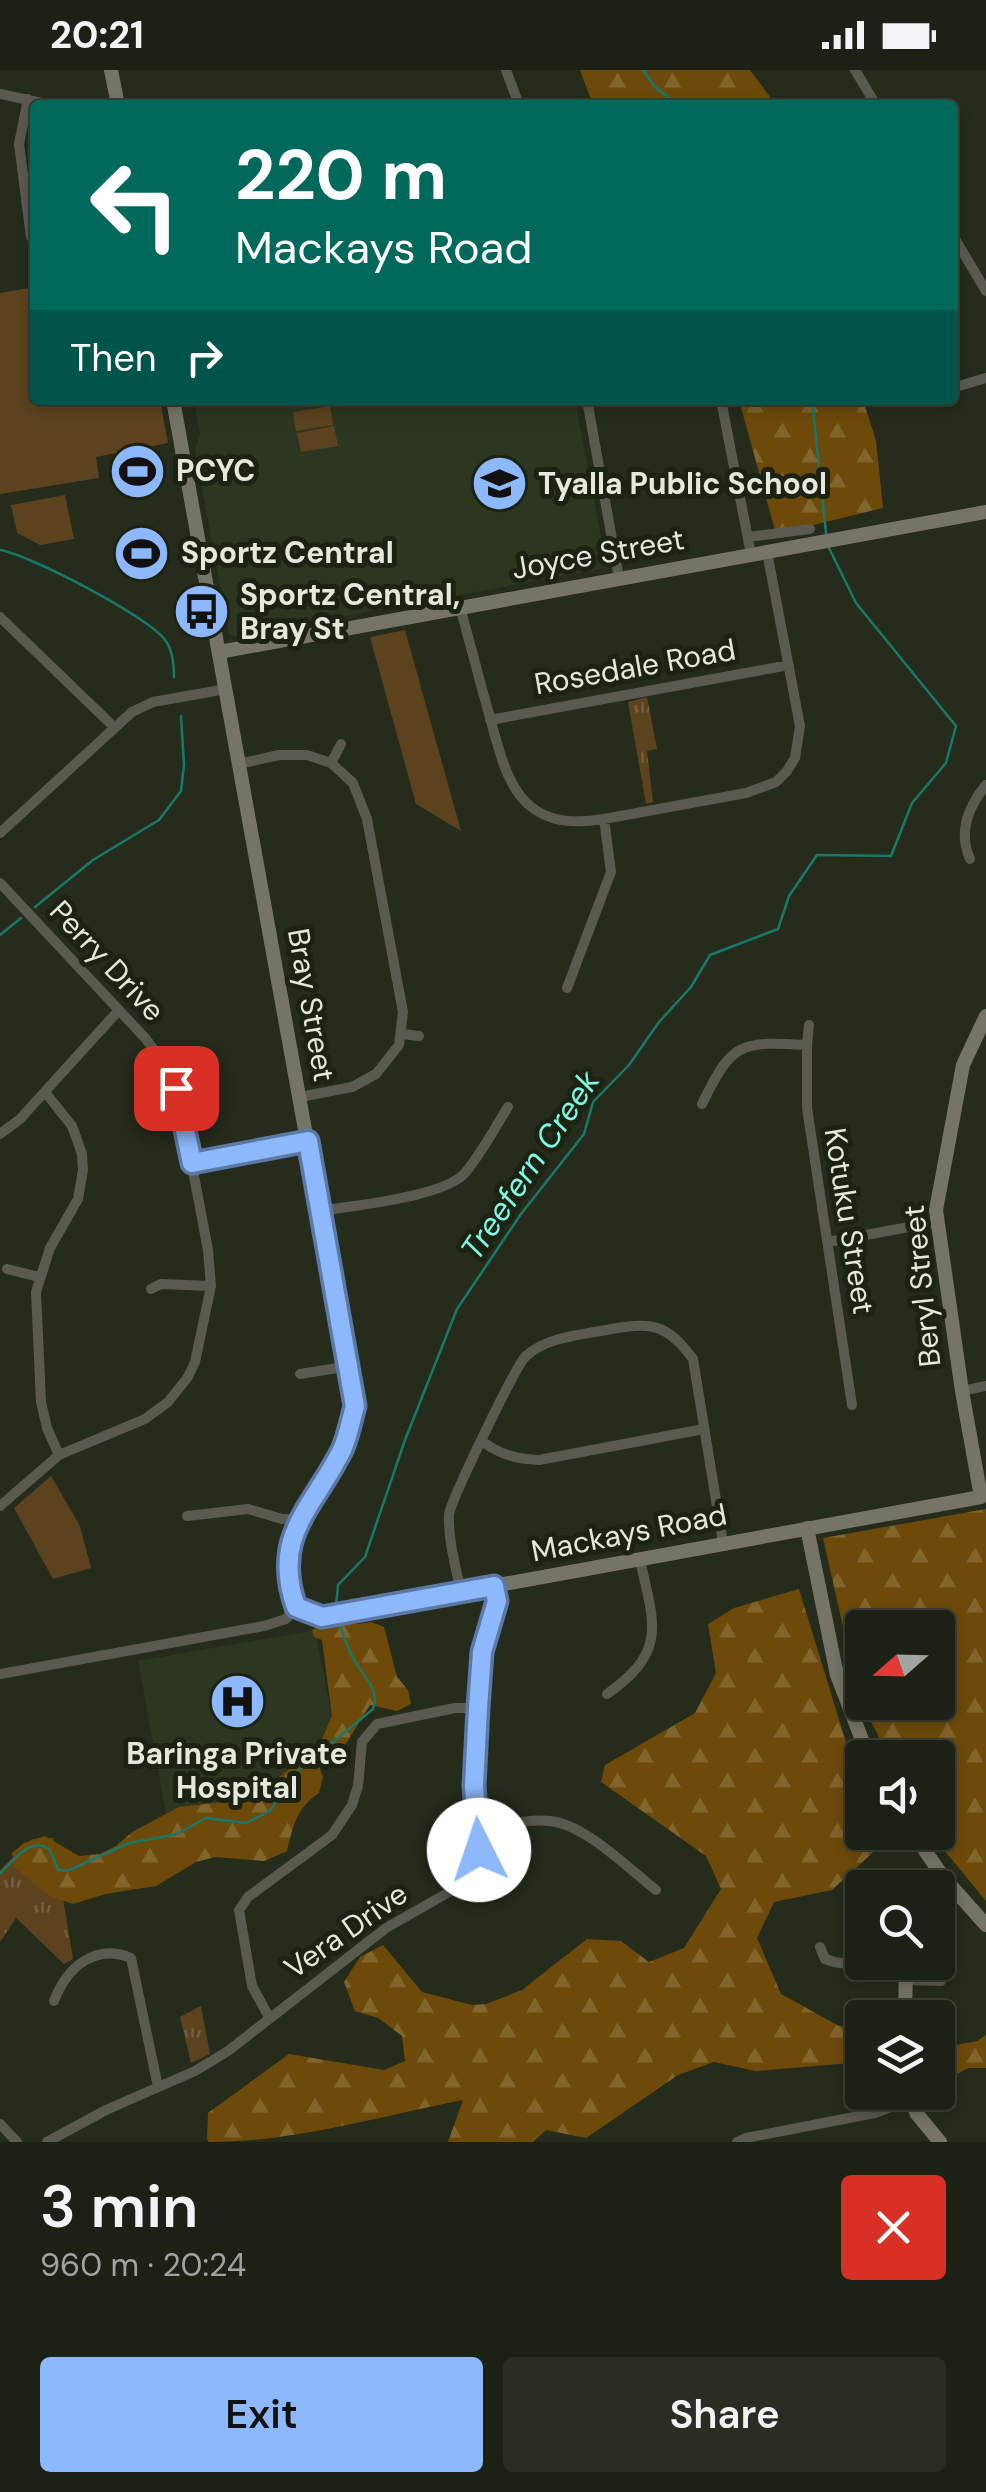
<!DOCTYPE html>
<html lang="en">
<head>
<meta charset="utf-8">
<style>
	body { margin:0; font-family:"DM Sans",sans-serif; background:#292e22; color:#f1f3f6; height:100vh; display:flex; flex-direction:column; font-size:38px; white-space:nowrap }
	* { box-sizing:border-box; margin:0 }
	p { font-size:32px; color:#a0a3a0 }
	.icon { flex:none; width:55px; height:55px; fill:none; stroke:currentColor; stroke-width:2; stroke-linecap:round; stroke-linejoin:round }
	.map { position:relative; height:2072px; overflow:hidden }
	.panel { display:flex; flex-direction:column; background:#1c2115; flex:1 }
	.panel>* { flex:none }
	.top-card { position:absolute; left:30px; top:30px; width:928px; height:305px; border-radius:10px; box-shadow:0 5px 15px #0003,0 0 0 2px #3a3e34; background:#00695c; color:#fff; overflow:hidden }
	.needle { width:65px; rotate:250deg }
	.fabs { position:absolute; left:845px; top:1540px; display:grid; gap:20px }
	.fabs a { display:grid; place-items:center; width:110px; height:110px; border-radius:10px; background:#1c2115; box-shadow:0 5px 15px #0003,0 0 0 2px #3a3e34; font-size:50px }
	.pin { position:absolute; display:grid; place-items:center; width:85px; height:85px; color:#fff; margin:-42px; border-radius:20px; box-shadow:0 5px 15px #0006 }
	.me { position:absolute; width:110px; margin:-55px; rotate:356deg; stroke-linejoin:round; filter:drop-shadow(0 0 8px #0008) }
	.turn { display:flex; align-items:center; gap:35px; height:210px; padding:0 40px; font-size:45px }
	.turn .icon { width:130px; height:130px; stroke-width:2.5 }
	.turn b { display:block; font-size:70px; line-height:85px }
	.then { display:flex; align-items:center; height:95px; padding:0 40px; background:#0003; gap:20px; font-size:38px }
	.round { display:grid; place-items:center; flex:none; width:105px; height:105px; border-radius:10px; background:#292e22 }
	.headline { display:flex; align-items:center; justify-content:space-between; height:170px; padding:0 40px }
	h1 { font-size:60px; font-weight:600; line-height:75px }
	.button { display:flex; gap:20px; margin-top:auto; padding:20px 40px }
	.button a { flex:1; height:115px; border-radius:10px; background:#8db9fc; color:#111; font-size:40px; font-weight:600; line-height:115px; text-align:center }
	.button a+a { background:#292e22; color:#f1f3f6 }
	.status { display:flex; justify-content:space-between; align-items:center; height:70px; padding:0 50px; background:#1c2115; direction:ltr }
	.status svg { height:28px; fill:currentColor }
	.map>svg:first-child { display:block }
	.built { fill:#2c3620 }
	.grass { fill:url(#grass-tufts) }
	.forest { fill:url(#forest-firs); fill-rule:evenodd }
	.park { fill:#5c431e }
	.lines { fill:none; stroke-linecap:round; stroke-linejoin:round }
	.stream { stroke:#18786a; stroke-width:2.5 }
	.street { stroke:#5b5a51; stroke-width:10 }
	.secondary { stroke:#767467; stroke-width:14 }
	.route-casing { stroke:#5c78a4; stroke-width:25 }
	.route { stroke:#8db9fc; stroke-width:18 }
	.labels { text-anchor:middle; stroke-width:10; stroke-linejoin:round; paint-order:stroke }
	.poi-label { font-size:30px; font-weight:bold; fill:#e4e9de; stroke:#1c2313; text-anchor:start }
	.street-label { font-size:30px; fill:#e4e9de; stroke:#1c2313 }
	.water-label { font-size:32px; font-style:italic; fill:#7efae4; stroke:#1c2313 }
</style>
</head>
<body>
<div class="status"><b>20:21</b><svg viewBox="0 0 49 12"><path d="M0 12V9h3v3zM5 12V6h3v6zM10 12V3h3v9zM15 12V0h3v12zM26 1h20v11H26zM47 4h2v5h-2z"/></svg></div>
<div class="map">
<svg width="986" height="2072" viewBox="0 0 986 2072">
	<defs>
		<pattern id="grass-tufts" width="24" height="20" patternUnits="userSpaceOnUse" patternTransform="scale(2.5)"><rect width="24" height="20" fill="#5c431e"/><path d="M3 7l-1-3M5 7V3M7 7l1-3M15 17l-1-3M17 17v-4M19 17l1-3" fill="none" stroke="#735e3e"/></pattern>
		<pattern id="forest-firs" width="22" height="20" patternUnits="userSpaceOnUse" patternTransform="scale(2.5)"><rect width="22" height="20" fill="#6d4a0a"/><path d="M5 1l3.5 6h-7zM16 11l3.5 6h-7z" fill="#82642d"/></pattern>
	</defs>
	<rect width="100%" height="100%" fill="#252c1c"/>
	<path class="built" d="M194 330H575L607 498 233 566 229 564 195 380 200 364Z
		M315 1560 337 1672 272 1732 167 1749 138 1591Z"/>
	<path class="grass" d="M647 627 657 679 647 681 653 732 646 734 628 632Z
		M53 1768 73 1889 64 1894 16 1848 0 1872V1800L32 1769Z
		M201 1936 210 1984 191 1993 180 1947Z"/>
	<path class="forest" d="M580 0H750L776 35H593Z
		M739 330H863L876 371 883 438 776 464Z
		M986 1439V1831L930 1763 938 1762V1688L890 1687 860 1632 823 1468ZM862 1558H938V1632H862Z
		M799 1519 848 1679 862 1708V1762L889 1763 891 1766 832 1820 774 1832 757 1868 781 1924 839 1956 862 1959V1992L756 2001 714 1992 678 2005 586 2068 546 2060 533 2072H448L463 2030C381 2046 294 2072 209 2072L207 2069 208 2043 289 1984 384 2000 405 1991 402 1966 378 1948 355 1941 344 1912 360 1887 383 1875 422 1922 472 1935 486 1934 522 1920 587 1869 621 1871 649 1892 684 1878 721 1819 706 1786 601 1712 605 1695 695 1643 716 1603 708 1554 734 1538Z
		M371 1552 384 1557 397 1607 408 1620 411 1634 397 1641 370 1635 342 1680 326 1688 320 1699 323 1707 319 1723C297 1737 293 1756 287 1781L264 1791 215 1787 196 1792 156 1816 105 1824 73 1834 50 1826 15 1798 12 1783 24 1773 45 1766 79 1786 100 1784 116 1776 132 1762 179 1737 250 1729 301 1690 307 1680 318 1678 332 1646 322 1570 314 1567 312 1560C329 1550 352 1557 371 1552Z
		M986 1965V1998H968L938 2015V1978L977 1971Z"/>
	<path class="park" d="M35 217V330H160L168 373 96 387 99 408 0 424V223Z
		M330 336 333 355 296 361 293 342Z
		M334 356 338 376 301 382 297 363Z
		M65 425 74 469 40 475 17 463 11 435Z
		M405 560 461 761 416 734 370 567Z
		M51 1406 80 1456 91 1498 53 1509 14 1438Z"/>
	<g class="lines">
		<path class="stream" d="M643 0 655 17 678 35
			M812 330 826 463
			M0 480C28 484 149 547 165 570 173 580 174 595 174 607
			M35 837 93 790 159 750 181 721 184 695 181 646
			M0 865 21 848
			M336 1536 338 1515 365 1487 405 1370 457 1239 521 1144 584 1064 593 1032 629 995 659 952 691 917 710 885 778 859 789 826 817 785 891 786 912 733 946 693 956 656 856 533 828 476
			M0 1803C11 1793 32 1765 48 1779 54 1784 54 1794 59 1800L67 1801 129 1773 177 1764 206 1748 246 1753 270 1741 293 1705 373 1639C380 1619 365 1609 356 1593 348 1581 344 1566 339 1553"/>
		<path class="street" d="M506 0 519 35
			M855 0 876 35
			M0 24 51 35
			M28 29 19 74 31 167
			M952 164 986 221
			M952 318 986 308
			M587 330 619 508
			M721 330 751 484
			M748 467 810 459
			M460 537C470 573 479 609 489 644 507 713 520 763 604 749L746 723 776 712 787 701 795 688 800 656 767 482
			M0 547 114 657
			M490 650 789 595
			M331 693 341 674
			M239 694 279 685H307L331 693 353 713 367 749 403 942 399 975 376 1004 352 1017 300 1027
			M0 763 132 642 153 632 226 619
			M970 789C958 762 968 737 986 715
			M0 813 146 969 169 1000 181 1037 208 1180 211 1216 195 1292 188 1307 168 1332 145 1349 59 1385 0 1436
			M567 918 611 802 604 749
			M402 964 419 966
			M807 975 809 955
			M45 1022 72 1056 82 1084 83 1100 78 1129 50 1178 36 1222 41 1332 47 1358 59 1385
			M702 1034C732 972 740 971 807 975V1038L852 1335
			M0 1064 20 1049 119 940
			M192 1093 309 1071
			M322 1141C354 1135 444 1127 465 1103 481 1084 494 1059 508 1037
			M828 1172 936 1152
			M7 1199 39 1207
			M151 1219 161 1214 211 1216
			M300 1304 350 1296
			M962 1321 986 1316
			M483 1372C501 1385 517 1389 539 1390L704 1359
			M187 1446 248 1439 282 1449H299
			M461 1522C456 1498 448 1470 449 1445 450 1432 516 1295 526 1286 547 1267 580 1265 606 1260 650 1252 666 1252 693 1289L723 1473
			M0 1604 264 1556 286 1549 296 1537
			M607 1624C668 1581 654 1554 640 1490
			M479 1761C502 1757 527 1748 550 1751 586 1755 628 1798 656 1820
			M820 1877 825 1889C852 1900 879 1887 906 1898
			M906 1910 941 1911
			M54 1931C67 1897 95 1873 131 1888L158 2017
			M269 1947 252 1916 239 1840 248 1827 332 1765 352 1735 358 1716 362 1672 377 1654 455 1638H478
			M0 2054 17 2072
			M47 2072 106 2040 195 2001 228 1981 386 1858 451 1821 467 1808 479 1780 473 1715 478 1626 482 1582 497 1531 494 1517
			M737 2072 746 2068 875 2043 909 2030"/>
		<path class="secondary" d="M111 0 118 35
			M173 330 355 1336C351 1350 348 1367 341 1380 313 1438 271 1466 296 1537L308 1544 329 1546 981 1427 962 1321 936 1140 963 995 986 946
			M219 582 986 442
			M807 1458 837 1605 869 1688
			M912 1762 944 1808 986 1855
			M905 1948 906 1892
			M907 2022 917 2044 940 2072"/>
	</g>
	<g class="lines">
		<defs>
			<path id="route" d="M176 1018 192 1093 308 1071 355 1336C351 1350 348 1367 342 1380 313 1438 271 1466 296 1537L322 1547 494 1516 497 1531 482 1582 478 1638 474 1716 479 1780"/>
		</defs>
		<use href="#route" class="route-casing"/>
		<use href="#route" class="route"/>
	</g>
	<defs>
		<symbol id="stadium-disc" viewBox="-11 -11 22 22"><circle r="9.5" fill="#8db9fc" stroke="#1c2313"/><path d="M0-5a6.5 5 0 1 0 0 10a6.5 5 0 1 0 0-10ZM-3.5-1.8h7v3.6h-7Z" fill="#111"/></symbol>
		<symbol id="school-disc" viewBox="-11 -11 22 22"><circle r="9.5" fill="#8db9fc" stroke="#1c2313"/><path d="M0-5L7-2L0 1L-7-2ZM-4 1L0 2.5L4 1V4Q0 6-4 4Z" fill="#111"/></symbol>
		<symbol id="bus-disc" viewBox="-11 -11 22 22"><circle r="9.5" fill="#8db9fc" stroke="#1c2313"/><path d="M-5-6H5V4H4V6H2V4H-2V6H-4V4H-5ZM-3.5-4V0h7V-4ZM-3.5 1.2v1.5H-2V1.2ZM2 1.2v1.5H3.5V1.2Z" fill="#111"/></symbol>
		<symbol id="hospital-disc" viewBox="-11 -11 22 22"><circle r="9.5" fill="#8db9fc" stroke="#1c2313"/><path d="M-5-5h3v3.5h4V-5h3V5h-3V1.5h-4V5h-3Z" fill="#111"/></symbol>
	</defs>
	<g fill-rule="evenodd">
		<use href="#stadium-disc" x="106" y="370" width="63" height="63"/>
		<use href="#school-disc" x="468" y="382" width="63" height="63"/>
		<use href="#stadium-disc" x="110" y="452" width="63" height="63"/>
		<use href="#bus-disc" x="170" y="510" width="63" height="63"/>
		<use href="#hospital-disc" x="206" y="1600" width="63" height="63"/>
	</g>
	<g class="labels">
		<g class="poi-label">
			<text x="176" y="411">PCYC</text>
			<text x="538" y="424">Tyalla Public School</text>
			<text x="181" y="493">Sportz Central</text>
			<text x="240" y="535">Sportz Central,<tspan x="240" dy="34">Bray St</tspan></text>
			<text x="237" y="1694" text-anchor="middle">Baringa Private<tspan x="237" dy="34">Hospital</tspan></text>
		</g>
		<g class="street-label">
			<text transform="translate(598 484) rotate(-10)" y="10">Joyce Street</text>
			<text transform="translate(635 597) rotate(-10)" y="10">Rosedale Road</text>
			<text transform="translate(107 891) rotate(47)" y="10">Perry Drive</text>
			<text transform="translate(311 935) rotate(80)" y="10">Bray Street</text>
			<text transform="translate(849 1151) rotate(81)" y="10">Kotuku Street</text>
			<text transform="translate(922 1216) rotate(-96)" y="10">Beryl Street</text>
			<text transform="translate(629 1463) rotate(-11)" y="10">Mackays Road</text>
			<text transform="translate(346 1861) rotate(-35)" y="10">Vera Drive</text>
		</g>
		<g class="water-label">
			<text transform="translate(530 1095) rotate(-56)" y="11">Treefern Creek</text>
		</g>
	</g>
</svg>
<div class="fabs">
<a><svg class="needle" viewBox="-14 -14 28 28"><path d="M0-13l5 13h-10z" fill="#e53935"/><path d="M0 13l5-13h-10z" fill="#a0a3a0"/></svg></a>
<a><svg class="icon" aria-label="sound" viewBox="0 0 24 24"><path d="M4 9h4l5-4v14l-5-4H4zM17 9q2 3 0 6"/></svg></a>
<a><svg class="icon" aria-label="search" viewBox="0 0 24 24"><circle cx="10" cy="10" r="6"/><path d="M15 15l6 6"/></svg></a>
<a><svg class="icon" aria-label="layers" viewBox="0 0 24 24"><path d="M12 4l9 5-9 5-9-5zM3 14l9 5 9-5"/></svg></a>
</div>
<div class="pin" style="left:176px;top:1018px;background:#d93025"><svg class="icon" aria-label="arrive" viewBox="0 0 24 24"><path d="M6 21V4h12l-3 4 3 4H6"/></svg></div>
<svg class="me" style="left:479px;top:1780px" viewBox="-20 -20 40 40"><circle r="19" fill="#fff"/><path d="M0-13L10 11 0 6-10 11z" fill="#8db9fc"/></svg>
<div class="top-card">
<div class="turn"><svg class="icon" aria-label="left" viewBox="0 0 24 24"><path d="M17 20v-9H6M10 6l-5 5 5 5"/></svg><div><b>220 m</b>Mackays Road</div></div>
<div class="then">Then<svg class="icon" aria-label="right" viewBox="0 0 24 24"><path d="M7 20v-9h11M14 6l5 5-5 5"/></svg></div>
</div>
</div>
<section class="panel">
<div class="headline"><div><h1>3 min</h1><p>960 m · 20:24</p></div><a class="round" style="background:#d93025;color:#fff"><svg class="icon" aria-label="close" viewBox="0 0 24 24"><path d="M6 6l12 12M18 6L6 18"/></svg></a></div>
<div class="button"><a>Exit</a><a>Share</a></div>
</section>
</body>
</html>
